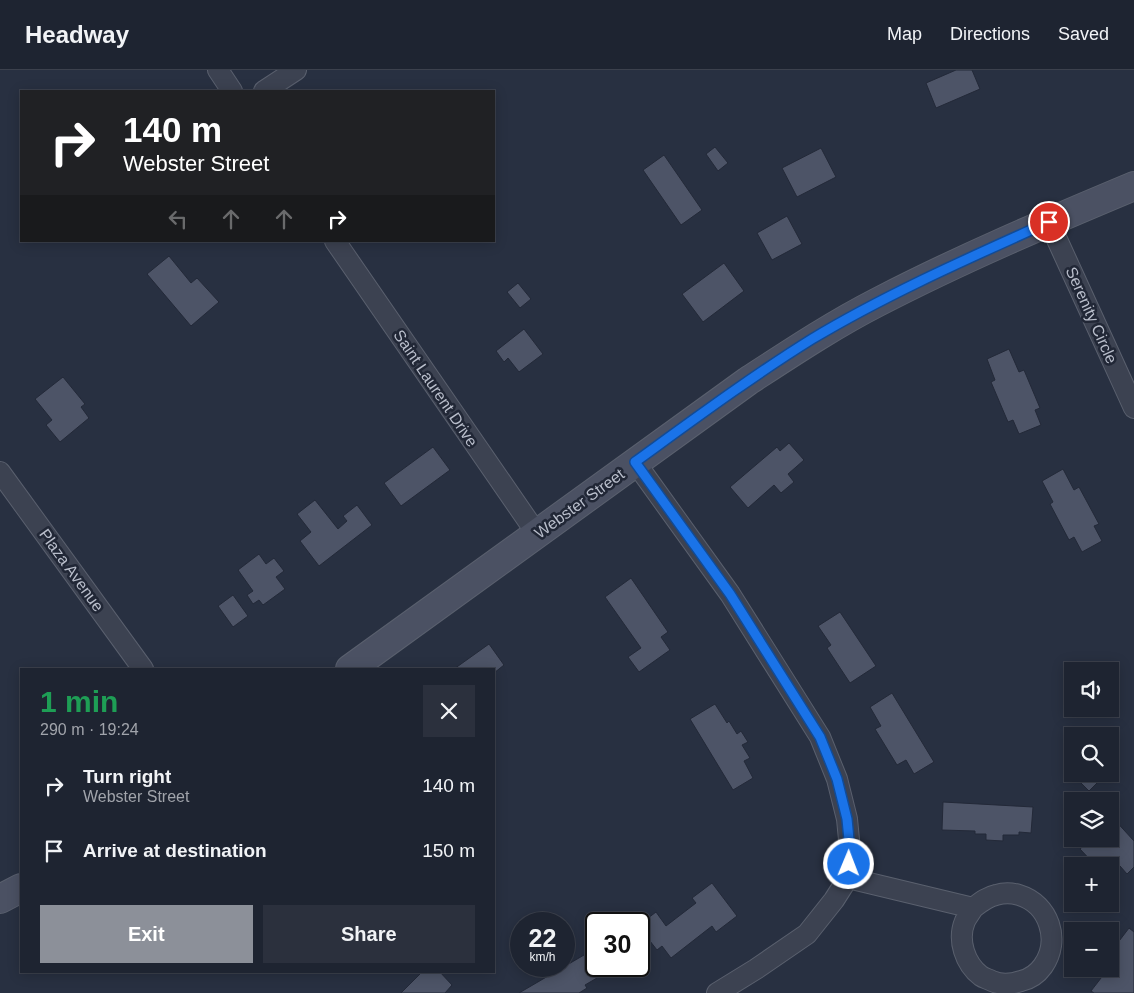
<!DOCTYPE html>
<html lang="en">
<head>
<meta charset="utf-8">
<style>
	body { margin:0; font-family:Arial,sans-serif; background:#2b303d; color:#f1f3f6; height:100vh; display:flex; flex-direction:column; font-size:19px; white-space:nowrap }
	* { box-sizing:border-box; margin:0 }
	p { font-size:16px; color:#a1a4ab }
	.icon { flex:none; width:28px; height:28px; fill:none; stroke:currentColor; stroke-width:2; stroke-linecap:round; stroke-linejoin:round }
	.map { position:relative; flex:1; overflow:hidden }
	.drawer { position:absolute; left:20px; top:598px; width:475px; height:305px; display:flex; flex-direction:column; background:#1e2431; border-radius:0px; box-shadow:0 2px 12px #0003,0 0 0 1px #3c414d }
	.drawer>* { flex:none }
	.top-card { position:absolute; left:20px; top:20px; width:475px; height:152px; border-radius:0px; box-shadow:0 2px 12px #0003,0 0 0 1px #3c414d; background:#202124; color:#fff; overflow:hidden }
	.tools { position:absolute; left:1064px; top:592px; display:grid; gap:10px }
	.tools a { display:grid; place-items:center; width:55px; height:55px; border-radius:0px; background:#1e2431; box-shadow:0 2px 12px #0003,0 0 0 1px #3c414d; font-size:25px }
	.speed { position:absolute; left:510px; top:842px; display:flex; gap:10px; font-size:25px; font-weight:700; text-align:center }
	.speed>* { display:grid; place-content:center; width:65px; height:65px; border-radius:50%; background:#1e2431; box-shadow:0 2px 12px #0003,0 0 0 1px #3c414d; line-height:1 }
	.speed small { font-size:12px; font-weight:400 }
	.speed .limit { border:2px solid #111; border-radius:8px; background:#fff; color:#111 }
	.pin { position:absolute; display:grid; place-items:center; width:42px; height:42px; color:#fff; margin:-21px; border:2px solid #fff; border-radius:50%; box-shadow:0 1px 5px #0007 }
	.me { position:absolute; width:55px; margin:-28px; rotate:1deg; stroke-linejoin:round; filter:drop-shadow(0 0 4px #0008) }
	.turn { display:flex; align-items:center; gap:18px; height:105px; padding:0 20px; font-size:22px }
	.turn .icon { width:65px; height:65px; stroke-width:2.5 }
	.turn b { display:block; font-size:35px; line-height:42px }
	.lanes { display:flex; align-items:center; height:48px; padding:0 20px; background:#0003; justify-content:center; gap:25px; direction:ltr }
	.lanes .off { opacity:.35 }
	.round { display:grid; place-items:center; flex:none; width:52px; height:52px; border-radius:0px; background:#2b303d }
	.overview { display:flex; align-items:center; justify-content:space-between; height:85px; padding:0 20px }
	h1 { font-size:30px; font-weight:600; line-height:38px; color:#1e9e55 }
	.action { display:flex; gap:10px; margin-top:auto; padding:10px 20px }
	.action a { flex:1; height:58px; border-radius:0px; background:#8c9099; color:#fff; font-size:20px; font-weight:600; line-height:58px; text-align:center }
	.action a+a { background:#2b303d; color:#f1f3f6 }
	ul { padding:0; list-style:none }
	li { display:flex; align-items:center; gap:15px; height:65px; padding:0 20px }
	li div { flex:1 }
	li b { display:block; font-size:19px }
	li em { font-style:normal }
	header { display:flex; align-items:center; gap:30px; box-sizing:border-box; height:70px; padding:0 25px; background:#1e2431; border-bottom:1px solid #3c414d }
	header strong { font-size:24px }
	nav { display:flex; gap:28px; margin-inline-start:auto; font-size:18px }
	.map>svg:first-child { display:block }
	.building { fill:#4d5467; stroke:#232938 }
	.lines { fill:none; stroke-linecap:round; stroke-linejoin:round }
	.minor-casing { stroke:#5a606e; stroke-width:22 }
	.secondary-casing { stroke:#5a606e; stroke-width:30 }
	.minor { stroke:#3c4251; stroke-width:20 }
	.secondary { stroke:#4b5163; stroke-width:28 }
	.route-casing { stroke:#114b97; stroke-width:12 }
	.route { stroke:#1a73e8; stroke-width:9 }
	.labels { text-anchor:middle; stroke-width:5; stroke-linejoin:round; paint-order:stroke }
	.street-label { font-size:16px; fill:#b9becb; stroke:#212736 }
</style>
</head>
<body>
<header>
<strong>Headway</strong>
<nav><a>Map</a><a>Directions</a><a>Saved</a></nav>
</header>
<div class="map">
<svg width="1134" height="923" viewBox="0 0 1134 923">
	<rect width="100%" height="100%" fill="#283041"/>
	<path class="building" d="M956 0H972L980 19 936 38 926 13Z
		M715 77 728 93 718 101 706 84Z
		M821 78 836 107 797 127 782 98Z
		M664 85 702 140 681 155 643 100Z
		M787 146 802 174 772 190 757 163Z
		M169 186 191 213 197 208 219 232 191 256 147 204Z
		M724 193 744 221 703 252 682 224Z
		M518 213 531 229 520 238 507 222Z
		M524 259 543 284 519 302 508 288 504 292 496 281Z
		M1009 279 1019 302 1024 300 1040 338 1035 340 1041 355 1019 364 1013 350 1008 352 991 312 995 310 987 289Z
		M63 307 85 334 81 337 89 348 60 372 46 355 52 350 35 329Z
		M789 373 804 390 788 404 794 412 781 423 774 415 748 438 730 417 777 377 780 381Z
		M433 377 450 400 401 436 384 413Z
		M1063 399 1074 420 1079 417 1099 454 1094 456 1102 471 1082 482 1074 467 1069 470 1050 434 1053 432 1042 411Z
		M315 430 338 459 347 451 343 446 357 435 372 455 319 496 300 471 311 462 297 444Z
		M259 484 266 494 274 488 284 501 276 507 285 519 263 535 259 530 253 534 247 525 253 521 238 500Z
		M631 508 668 562 661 567 670 580 639 602 628 587 641 578 605 527Z
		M233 525 248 546 233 557 218 536Z
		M840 542 876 596 850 613 827 578 831 575 818 556Z
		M489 574 504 595 494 603V599H454Z
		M892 623 934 692 914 704 906 690 897 695 875 659 881 656 870 637Z
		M715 634 727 653 729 651 737 664 741 661 748 672 742 675 750 688 744 691 753 708 733 720 690 649Z
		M1088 704 1097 713 1089 721 1080 712Z
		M943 732 1033 737 1031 763 1019 762V765H1003V771L986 770V764H975V761L942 760Z
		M1113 748 1134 771V797L1127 804 1120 796 1115 801 1105 791 1099 796H1096L1080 779 1091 769H1110V751Z
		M712 813 737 846 716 862 712 856 671 888 662 876 657 880 639 857V855L656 842 666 856 696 833 692 828Z
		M1129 858 1134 862V923H1094L1091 921 1108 899H1110V896L1114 890 1110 887V883Z
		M584 885 597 908 585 915 587 918 579 923H519Z
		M423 901H439L452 915 445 923H401Z"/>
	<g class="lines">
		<defs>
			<path id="minor" d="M218 0 232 21
				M264 21 296 0
				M1049 152 1134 338
				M335 171 537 464
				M635 392 730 524 820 667 837 709 847 749 850 780 848 808 834 830 807 864 756 899 717 923
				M0 402 143 599
				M848 808 973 838C971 842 967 847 965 851 957 870 965 894 981 906 984 908 988 909 992 911 1001 915 1012 914 1021 911 1030 909 1038 903 1043 896 1061 870 1049 834 1019 825 1012 823 1003 823 996 825 987 827 981 832 973 838"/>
			<path id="secondary" d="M350 599 748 311C791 283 833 255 878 232 961 189 1048 152 1134 116
				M0 829 21 818"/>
		</defs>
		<use href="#minor" class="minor-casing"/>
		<use href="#secondary" class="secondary-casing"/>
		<use href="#minor" class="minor"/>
		<use href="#secondary" class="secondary"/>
	</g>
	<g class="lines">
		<defs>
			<path id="route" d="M849 794 850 780 847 749 837 709 820 667 730 524 635 392C693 350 751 307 812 269 887 224 969 188 1049 152"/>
		</defs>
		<use href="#route" class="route-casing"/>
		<use href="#route" class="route"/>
	</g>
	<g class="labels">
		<g class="street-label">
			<text transform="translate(1092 245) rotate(66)" y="6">Serenity Circle</text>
			<text transform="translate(436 318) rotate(56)" y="6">Saint Laurent Drive</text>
			<text transform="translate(579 433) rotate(-36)" y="6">Webster Street</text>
			<text transform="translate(72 500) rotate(54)" y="6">Plaza Avenue</text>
		</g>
	</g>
</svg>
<div class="tools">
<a><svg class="icon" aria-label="sound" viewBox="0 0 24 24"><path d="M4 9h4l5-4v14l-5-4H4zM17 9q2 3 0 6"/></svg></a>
<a><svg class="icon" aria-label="search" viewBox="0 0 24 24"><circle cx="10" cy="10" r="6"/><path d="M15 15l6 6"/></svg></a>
<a><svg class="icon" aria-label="layers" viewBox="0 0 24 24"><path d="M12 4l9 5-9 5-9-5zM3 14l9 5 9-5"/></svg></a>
<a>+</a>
<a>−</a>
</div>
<div class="speed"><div>22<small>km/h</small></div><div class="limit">30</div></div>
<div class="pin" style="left:1049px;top:152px;background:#d93025"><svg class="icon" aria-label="arrive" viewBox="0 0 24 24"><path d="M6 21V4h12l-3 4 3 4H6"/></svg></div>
<svg class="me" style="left:849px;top:794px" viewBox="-20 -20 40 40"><circle r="17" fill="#1a73e8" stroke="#fff" stroke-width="3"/><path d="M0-11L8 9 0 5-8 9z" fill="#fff"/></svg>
<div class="top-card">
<div class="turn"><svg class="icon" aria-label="right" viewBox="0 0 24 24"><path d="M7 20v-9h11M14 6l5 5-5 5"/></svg><div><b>140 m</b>Webster Street</div></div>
<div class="lanes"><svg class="icon off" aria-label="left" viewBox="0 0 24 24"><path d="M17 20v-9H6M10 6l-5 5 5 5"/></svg><svg class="icon off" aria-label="ahead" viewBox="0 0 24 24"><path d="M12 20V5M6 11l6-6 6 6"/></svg><svg class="icon off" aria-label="ahead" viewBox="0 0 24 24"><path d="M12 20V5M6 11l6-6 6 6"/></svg><svg class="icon" aria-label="right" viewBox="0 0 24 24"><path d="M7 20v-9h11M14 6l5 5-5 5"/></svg></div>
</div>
<section class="drawer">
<div class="overview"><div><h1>1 min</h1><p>290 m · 19:24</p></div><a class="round"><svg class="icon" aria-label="close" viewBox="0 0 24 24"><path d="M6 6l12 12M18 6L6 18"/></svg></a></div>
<ul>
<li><svg class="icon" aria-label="right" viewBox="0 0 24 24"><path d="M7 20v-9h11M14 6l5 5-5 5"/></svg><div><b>Turn right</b><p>Webster Street</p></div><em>140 m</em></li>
<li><svg class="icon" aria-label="arrive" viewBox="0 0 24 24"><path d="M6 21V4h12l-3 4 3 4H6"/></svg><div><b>Arrive at destination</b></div><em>150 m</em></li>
</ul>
<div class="action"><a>Exit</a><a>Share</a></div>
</section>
</div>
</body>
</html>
